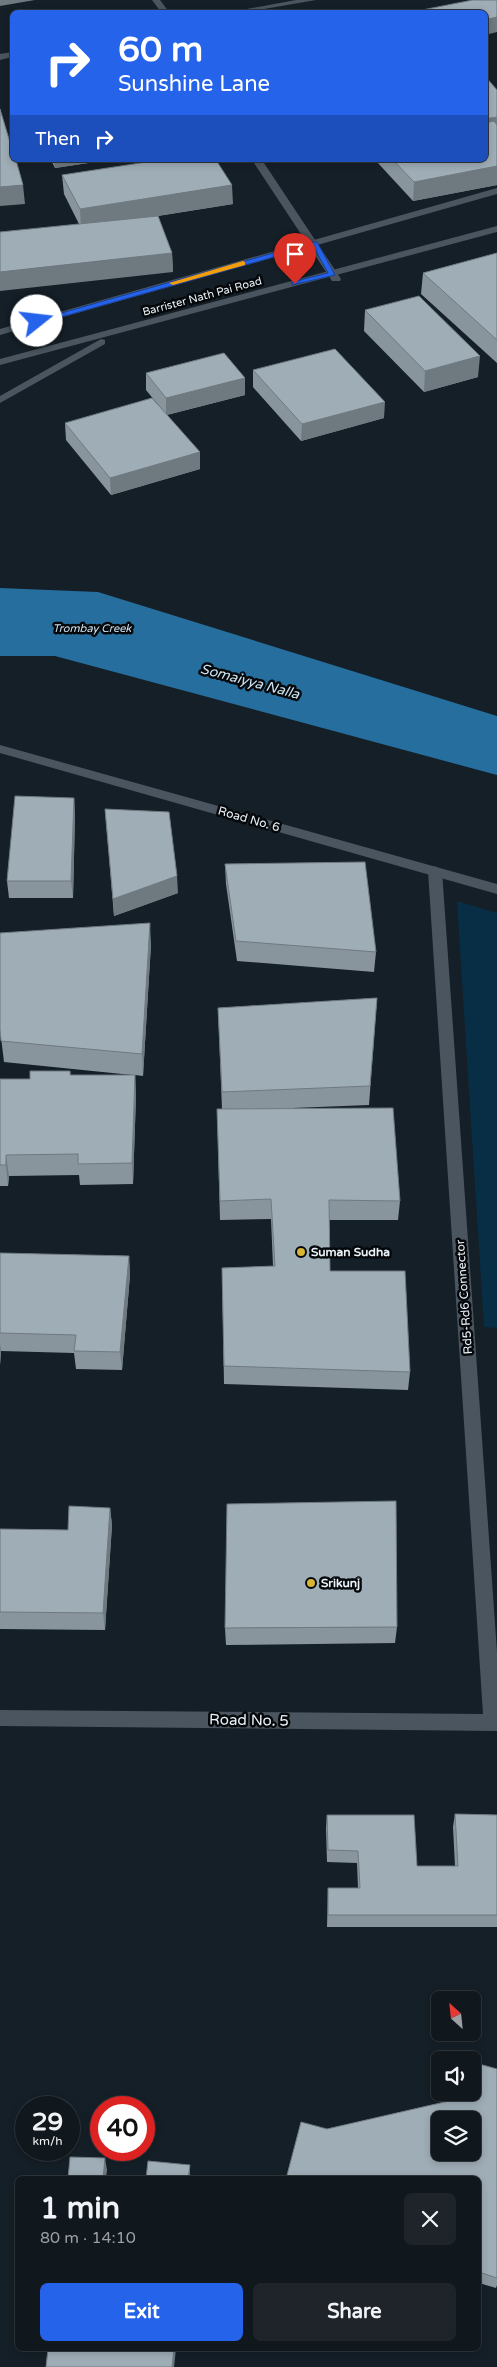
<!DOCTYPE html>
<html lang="en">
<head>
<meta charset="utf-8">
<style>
	body { margin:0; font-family:"Varela Round",sans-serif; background:#1e242a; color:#f1f3f6; height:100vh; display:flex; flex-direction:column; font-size:19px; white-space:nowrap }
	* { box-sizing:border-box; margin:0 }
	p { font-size:16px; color:#9c9fa4 }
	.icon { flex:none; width:28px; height:28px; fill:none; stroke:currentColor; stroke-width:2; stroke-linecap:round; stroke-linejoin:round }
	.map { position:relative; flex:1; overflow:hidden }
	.sheet { position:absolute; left:15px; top:2176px; width:466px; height:175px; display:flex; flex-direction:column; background:#10171d; border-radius:8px; box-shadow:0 2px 8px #0003,0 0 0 1px #30363b }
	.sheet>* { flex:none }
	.guide { position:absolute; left:10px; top:10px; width:478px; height:152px; border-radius:8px; box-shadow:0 2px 8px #0003,0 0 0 1px #30363b; background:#2563eb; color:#fff; overflow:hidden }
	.needle { width:32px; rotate:333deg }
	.fabs { position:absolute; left:431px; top:1991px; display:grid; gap:10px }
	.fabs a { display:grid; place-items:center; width:50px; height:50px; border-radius:8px; background:#10171d; box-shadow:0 2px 8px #0003,0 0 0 1px #30363b; font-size:25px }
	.speed { position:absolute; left:15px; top:2096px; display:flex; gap:10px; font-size:25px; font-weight:700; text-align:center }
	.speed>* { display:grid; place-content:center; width:65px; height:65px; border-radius:50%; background:#10171d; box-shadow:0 2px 8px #0003,0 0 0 1px #30363b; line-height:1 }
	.speed small { font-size:12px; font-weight:400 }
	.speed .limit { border:8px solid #d22; background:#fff; color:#111 }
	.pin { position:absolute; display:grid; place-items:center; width:42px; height:42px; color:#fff; margin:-51px -21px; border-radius:50% 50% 50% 0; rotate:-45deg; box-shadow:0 0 5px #0007 }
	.pin .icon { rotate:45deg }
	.me { position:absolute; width:55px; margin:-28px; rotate:74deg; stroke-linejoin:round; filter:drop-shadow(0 0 4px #0008) }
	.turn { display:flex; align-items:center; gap:18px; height:105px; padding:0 25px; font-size:22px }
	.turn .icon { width:65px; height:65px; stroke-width:2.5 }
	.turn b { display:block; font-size:35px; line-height:42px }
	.then { display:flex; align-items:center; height:48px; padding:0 25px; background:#0003; gap:10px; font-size:19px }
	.round { display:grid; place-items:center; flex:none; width:52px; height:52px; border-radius:8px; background:#1e242a }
	.head { display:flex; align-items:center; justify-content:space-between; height:85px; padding:0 25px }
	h1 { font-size:30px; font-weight:800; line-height:38px }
	.action { display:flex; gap:10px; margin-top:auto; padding:10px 25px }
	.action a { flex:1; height:58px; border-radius:8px; background:#2563eb; color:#fff; font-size:20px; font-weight:800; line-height:58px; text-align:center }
	.action a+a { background:#1e242a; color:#f1f3f6 }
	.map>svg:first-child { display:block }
	.green { fill:#082e46 }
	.water { fill:#266e9e }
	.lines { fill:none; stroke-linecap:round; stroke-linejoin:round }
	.minor { fill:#4a555f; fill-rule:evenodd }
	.tertiary { fill:#4a555f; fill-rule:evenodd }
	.wall { fill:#89959d }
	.shaded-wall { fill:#6f7980 }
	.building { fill:#9fadb7; stroke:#6f7980; fill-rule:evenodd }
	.route { fill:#2563eb; stroke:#184099 }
	.slow { fill:#f59e0b }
	.poi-dot { fill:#d8b434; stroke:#05080b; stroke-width:2 }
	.labels { text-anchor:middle; stroke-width:5; stroke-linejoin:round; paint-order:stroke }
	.far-street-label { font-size:11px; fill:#ebf2f8; stroke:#05080b }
	.far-water-label { font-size:11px; font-style:italic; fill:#cde2f2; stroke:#05080b }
	.street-label { font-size:12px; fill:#ebf2f8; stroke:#05080b }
	.poi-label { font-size:12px; font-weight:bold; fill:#ebf2f8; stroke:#05080b; text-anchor:start }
	.water-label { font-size:14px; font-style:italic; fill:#cde2f2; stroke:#05080b }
	.near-street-label { font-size:15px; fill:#ebf2f8; stroke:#05080b }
</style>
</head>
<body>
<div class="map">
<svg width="497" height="2367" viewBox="0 0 497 2367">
	<rect width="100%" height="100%" fill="#151f27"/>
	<path class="green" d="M457 901 497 913V1328L484 1327Z"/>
	<path class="water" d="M0 588 98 592 497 716V775L55 656H0Z"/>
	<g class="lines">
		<path class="minor" d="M152 0H160L169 12H161Z
			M252 160H262L341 279 340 281H332Z
			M435 866 442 871 497 1652V1731L0 1726V1710L483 1714 428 871Z"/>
		<path class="tertiary" d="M296 0H316L247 12H230Z
			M12 52V57L0 60V54Z
			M497 188V194L0 335V329Z
			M497 226V232L0 365V359Z
			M101 339 105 340V344L0 403V396Z
			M0 745 497 884V894L0 753Z"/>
	</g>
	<path class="wall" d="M497 90V185L413 201 377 162V160H485Z
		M51 160H108L55 168Z
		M62 175 233 204 158 216 172 253 173 272 79 224 64 194Z
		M497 253V363L421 294 423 273Z
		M365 310 478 377 424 392 364 331Z
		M253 370 384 418 301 441 253 387Z
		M146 373 245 395 167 415 200 469 111 495 66 440 65 423 164 412 146 390Z
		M74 798 75 815 73 898H9L7 881Z
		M105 809 178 893 114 916Z
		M225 864 376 952 374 972 237 961 226 884Z
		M151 944 143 1076 135 1075 136 1096 133 1184 80 1185 79 1175 9 1176 8 1186H0V1079H30L70 1071 71 1075H132L4 1062 0 1029Z
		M377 998 369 1105 293 1108 400 1201 398 1220H329L330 1271 410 1372 408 1390 224 1384 222 1268 273 1266 271 1219 220 1220 217 1109H222L218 1008Z
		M0 1253 129 1256 130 1275 122 1370 76 1369 74 1353 1 1351 0 1365Z
		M110 1508 112 1525 105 1630 0 1629V1529L68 1530Z
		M397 1627 395 1643 226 1645 225 1628Z
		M455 1814 497 1815V1927H327L328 1888H358L357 1863 327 1862 326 1828 327 1815 417 1866H455L453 1827Z
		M497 2069V2285L496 2288 479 2283V2179L327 2129 449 2101Z"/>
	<path class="shaded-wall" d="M0 0H35L0 6Z
		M497 17V32L485 35V20Z
		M497 117V132L485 134V119Z
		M54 160H108L55 168Z
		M497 166V185L413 201 414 182Z
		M23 185 25 204 0 206V187Z
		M232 185 233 204 81 228 80 209Z
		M172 253 173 272 0 291V272Z
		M480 356 478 377 424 392 425 371Z
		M245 378V395L166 415V398Z
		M385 402 384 418 301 441 302 424Z
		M200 452V469L111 495 110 478Z
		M74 798 75 815 73 898 71 881Z
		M177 876 178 893 114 916 113 899Z
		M150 923 151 944 143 1076 142 1054Z
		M135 1075 136 1096 133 1184 132 1163Z
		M6 1155 9 1176 8 1186 6 1165Z
		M129 1256 130 1275 122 1370 120 1352Z
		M0 1342 1 1351 0 1365Z
		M110 1508 112 1525 105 1630 103 1613Z
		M105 2158 107 2170 106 2179H103Z
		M190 2165V2179H188Z
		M174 2349H176L174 2367H172Z"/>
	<path class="building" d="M473 0H497V17L485 20V12H412Z
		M485 76 497 90V117L485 119Z
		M0 109 12 149V160H16L23 185 0 187Z
		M494 121 497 125V166L414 182 393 160H485V123Z
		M160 160H216L232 185 80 209 62 175Z
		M158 216 172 253 0 272V232Z
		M497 253V340L423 273Z
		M419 296 480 356 425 371 365 310Z
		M335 349 385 402 302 424 253 370Z
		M224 353 245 378 166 398 146 373Z
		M152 398 200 452 110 478 65 423Z
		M15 796 74 798 71 881H7Z
		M105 809 169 812 177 876 113 899Z
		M365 862 376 952 236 941 225 864Z
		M150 923 142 1054 1 1041 0 1029V933Z
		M377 998 370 1086 222 1092 218 1008Z
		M30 1071H70V1075H135L132 1163 78 1164V1154L6 1155V1165H0V1079H30Z
		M393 1108 400 1201 329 1200 330 1271H405L410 1372 224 1366 222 1268 275 1266 271 1199 220 1201 217 1109Z
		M0 1253 129 1256 120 1352 74 1351 76 1335 0 1333Z
		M396 1501 397 1627 225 1628 227 1504Z
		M69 1506 110 1508 103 1613 0 1612V1529L68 1530Z
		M455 1814 497 1815V1915H328V1888H360L358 1851 328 1850 327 1815H414L417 1866H458Z
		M472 2062 497 2069V2278L479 2272V2179H286L301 2122 327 2129 449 2101 451 2092H472ZM440 2120H472V2152H440Z
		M70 2157 105 2158 103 2179H68Z
		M148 2161 190 2165 188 2179H146Z
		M48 2349H174L172 2367H46Z"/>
	<path class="route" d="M312 242H317L335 275 292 285V282L328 273 313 246 40 323 33 321Z"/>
	<path class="slow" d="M243 261 245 262V265L173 285 169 283Z"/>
	<g class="poi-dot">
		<circle cx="301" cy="1252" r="5"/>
		<circle cx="311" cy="1583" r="5"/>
	</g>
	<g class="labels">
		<g class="far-street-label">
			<text transform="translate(202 296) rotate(-15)" y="4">Barrister Nath Pai Road</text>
		</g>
		<g class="far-water-label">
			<text x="92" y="632">Trombay Creek</text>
		</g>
		<g class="street-label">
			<text transform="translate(249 819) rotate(16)" y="4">Road No. 6</text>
			<text transform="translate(464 1297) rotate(-94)" y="4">Rd5-Rd6 Connector</text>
		</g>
		<g class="poi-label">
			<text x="311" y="1256">Suman Sudha</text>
			<text x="321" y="1587">Srikunj</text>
		</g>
		<g class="water-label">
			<text transform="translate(250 681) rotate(15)" y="5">Somaiyya Nalla</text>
		</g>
		<g class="near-street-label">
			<text transform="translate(249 1720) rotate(1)" y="5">Road No. 5</text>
		</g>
	</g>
</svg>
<div class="fabs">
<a><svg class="needle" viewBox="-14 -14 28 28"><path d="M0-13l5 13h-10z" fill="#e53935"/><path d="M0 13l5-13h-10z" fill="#9c9fa4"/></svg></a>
<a><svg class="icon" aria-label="sound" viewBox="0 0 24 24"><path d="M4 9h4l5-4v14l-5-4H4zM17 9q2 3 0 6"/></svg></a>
<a><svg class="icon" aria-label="layers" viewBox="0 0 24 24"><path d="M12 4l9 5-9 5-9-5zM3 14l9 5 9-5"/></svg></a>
</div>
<div class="speed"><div>29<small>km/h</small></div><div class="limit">40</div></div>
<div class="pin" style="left:295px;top:284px;background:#d93025"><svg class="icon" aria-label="arrive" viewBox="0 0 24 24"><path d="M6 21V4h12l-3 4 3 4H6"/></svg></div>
<svg class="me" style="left:37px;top:321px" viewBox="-20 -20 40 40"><circle r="19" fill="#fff"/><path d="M0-13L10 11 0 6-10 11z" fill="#2563eb"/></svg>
<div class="guide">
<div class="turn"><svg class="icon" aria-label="right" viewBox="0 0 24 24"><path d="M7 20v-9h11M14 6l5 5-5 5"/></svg><div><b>60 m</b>Sunshine Lane</div></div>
<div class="then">Then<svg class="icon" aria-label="right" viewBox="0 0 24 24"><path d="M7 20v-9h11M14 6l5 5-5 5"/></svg></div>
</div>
<section class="sheet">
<div class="head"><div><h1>1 min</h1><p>80 m · 14:10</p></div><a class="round"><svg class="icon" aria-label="close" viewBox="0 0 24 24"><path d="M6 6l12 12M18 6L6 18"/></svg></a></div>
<div class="action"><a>Exit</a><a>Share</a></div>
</section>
</div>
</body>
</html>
